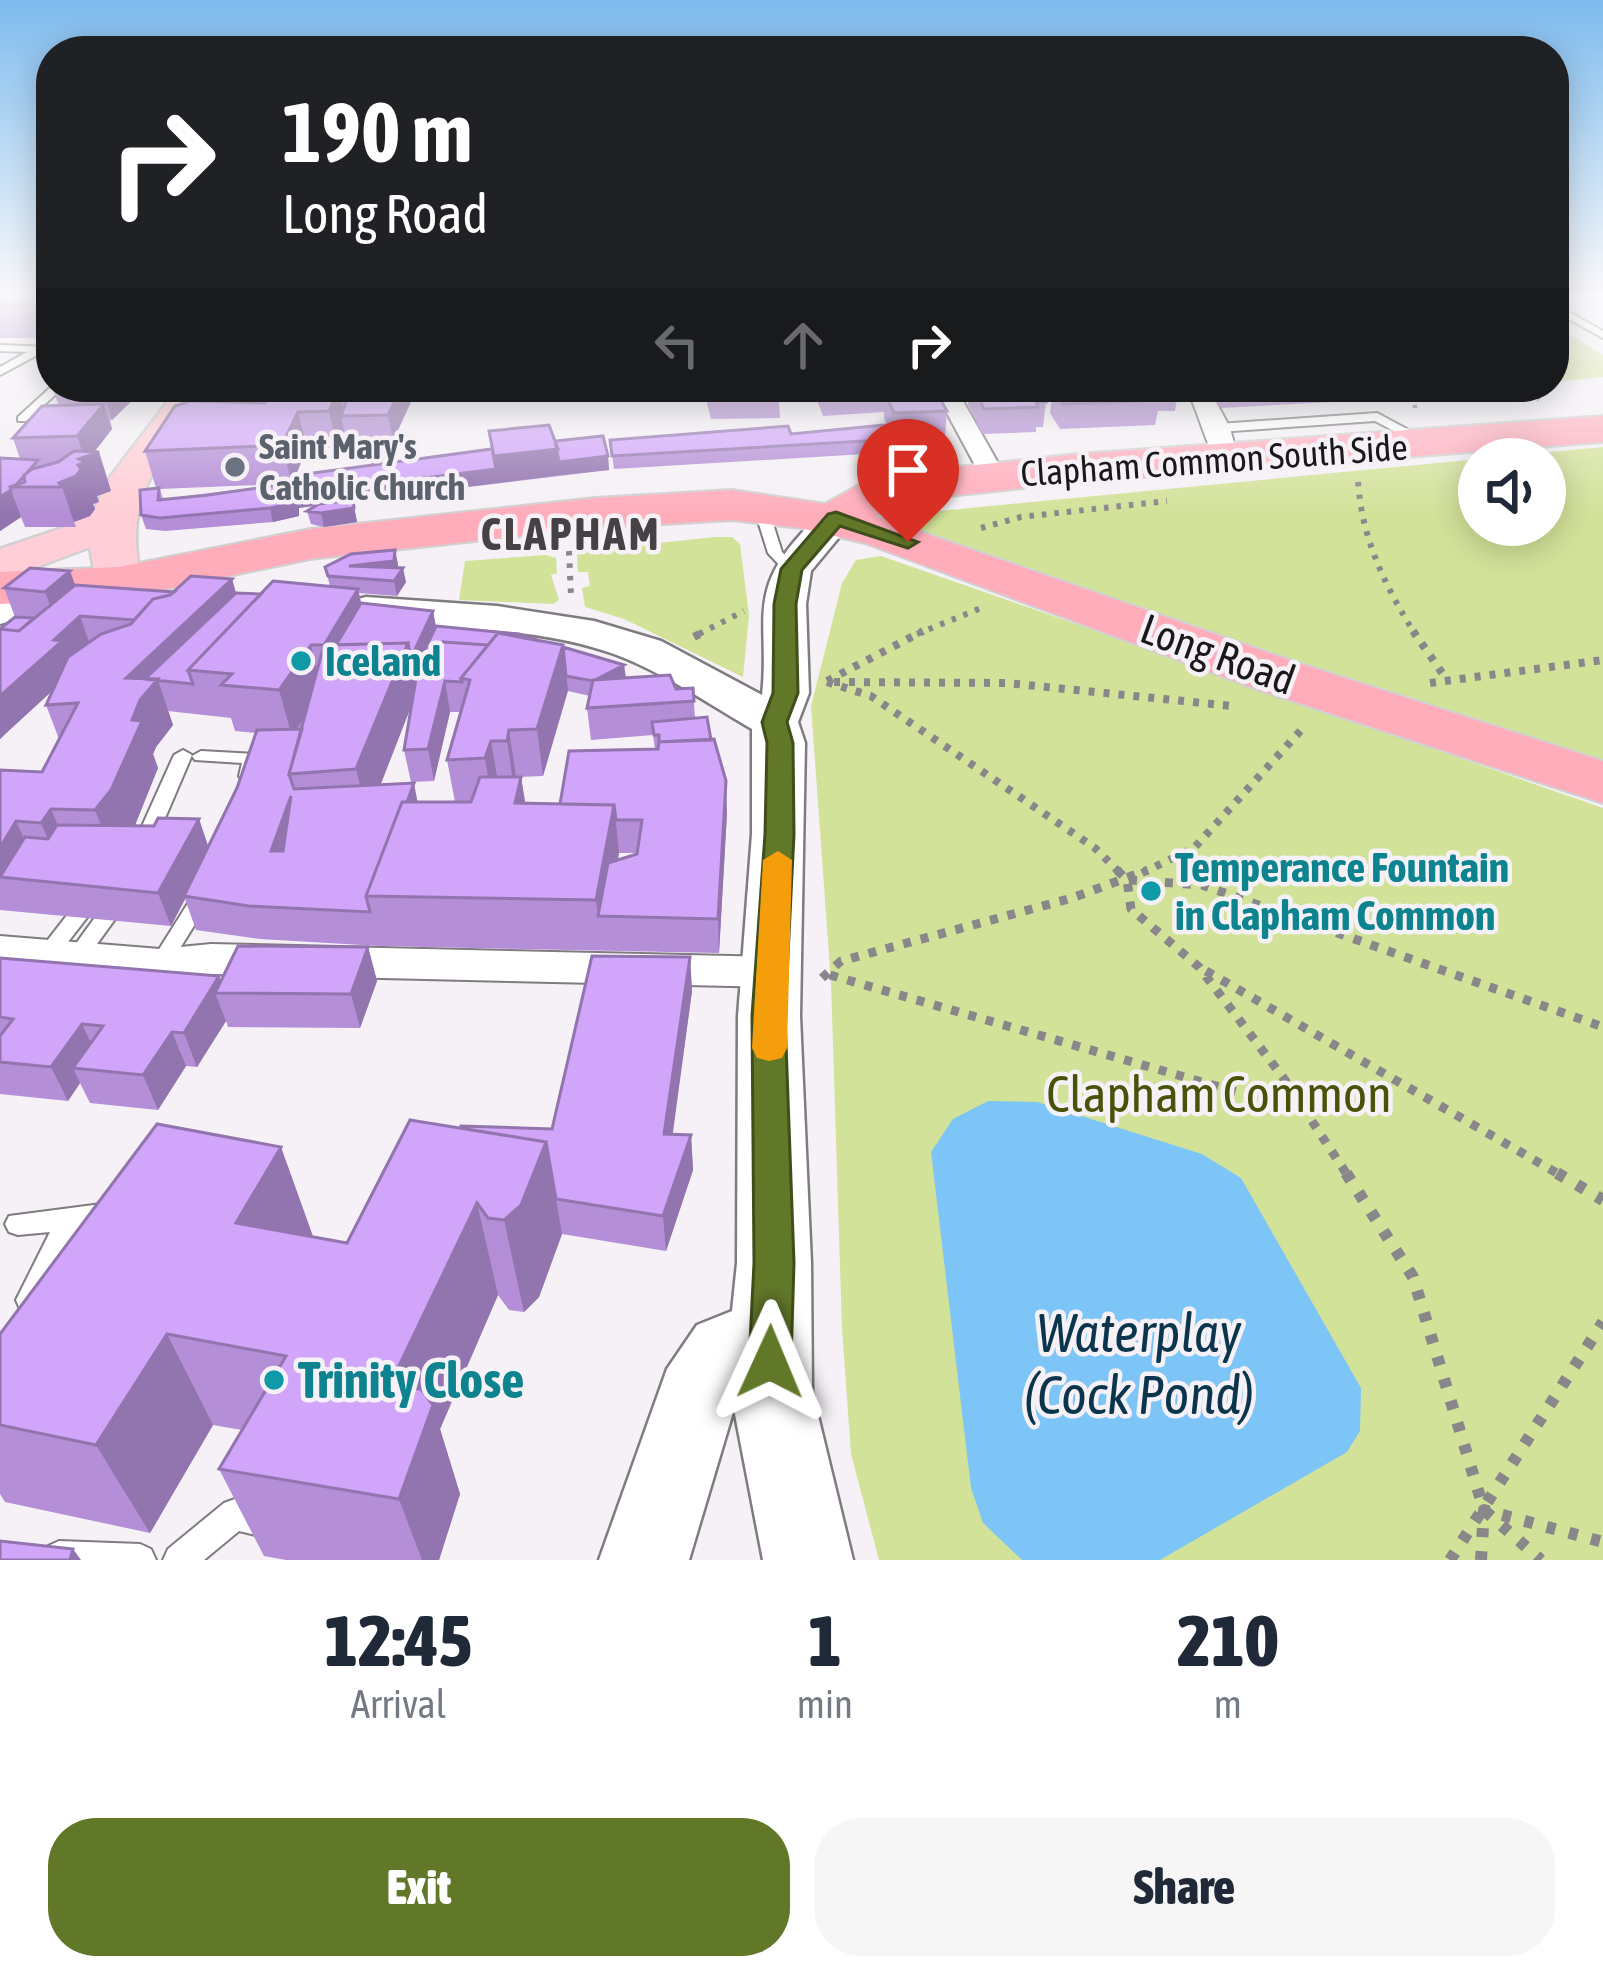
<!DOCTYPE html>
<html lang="en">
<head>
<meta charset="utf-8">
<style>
	body { margin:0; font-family:"Asap Condensed",sans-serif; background:#f6f6f7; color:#1f2937; height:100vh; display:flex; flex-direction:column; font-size:45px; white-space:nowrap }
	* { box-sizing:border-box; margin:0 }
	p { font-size:39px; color:#747a83 }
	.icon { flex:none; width:66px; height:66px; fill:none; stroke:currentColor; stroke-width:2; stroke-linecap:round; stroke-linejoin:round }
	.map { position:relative; height:1560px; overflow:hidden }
	.panel { display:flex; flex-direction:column; background:#fff; flex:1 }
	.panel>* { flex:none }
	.banner { position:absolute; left:36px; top:36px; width:1533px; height:366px; border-radius:48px; box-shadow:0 6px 30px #0003; background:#202124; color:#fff; overflow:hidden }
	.controls { position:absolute; left:1458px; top:438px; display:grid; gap:24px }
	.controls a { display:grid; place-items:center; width:108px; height:108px; border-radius:50%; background:#fff; box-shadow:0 6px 30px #0003; font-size:60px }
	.pin { position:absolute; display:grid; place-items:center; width:102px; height:102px; color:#fff; margin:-123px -51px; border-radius:50% 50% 50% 0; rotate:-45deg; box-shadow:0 0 12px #0007 }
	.pin .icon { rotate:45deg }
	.me { position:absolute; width:132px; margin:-66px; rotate:1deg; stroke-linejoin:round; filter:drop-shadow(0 0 9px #0008) }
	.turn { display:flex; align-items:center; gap:42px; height:252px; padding:0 48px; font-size:54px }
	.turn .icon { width:156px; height:156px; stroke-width:2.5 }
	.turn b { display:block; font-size:84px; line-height:102px }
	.lanes { display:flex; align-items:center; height:114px; padding:0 48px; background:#0003; justify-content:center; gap:60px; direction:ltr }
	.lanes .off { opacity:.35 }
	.eta { display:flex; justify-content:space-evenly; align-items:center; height:204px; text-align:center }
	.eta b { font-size:72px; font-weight:800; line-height:84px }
	.cta { display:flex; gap:24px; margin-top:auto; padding:24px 48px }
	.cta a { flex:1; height:138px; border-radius:48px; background:#627829; color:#fff; font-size:48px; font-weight:800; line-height:138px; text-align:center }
	.cta a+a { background:#f6f6f7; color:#1f2937 }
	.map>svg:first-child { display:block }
	.green { fill:#d3e299; fill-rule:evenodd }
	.water { fill:#7dc5f6 }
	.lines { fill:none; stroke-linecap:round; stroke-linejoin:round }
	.lane-casing { stroke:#7f7b80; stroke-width:4 }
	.street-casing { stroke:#7f7b80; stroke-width:4 }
	.secondary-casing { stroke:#7f7b80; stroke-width:5 }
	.primary-casing { stroke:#d1d1d1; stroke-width:5 }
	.highway-casing { stroke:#d1d1d1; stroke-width:4 }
	.path-far4 { stroke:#8a878b; stroke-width:4.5; stroke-dasharray:3 6; stroke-linecap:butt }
	.path-far3 { stroke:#8a878b; stroke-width:6; stroke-dasharray:4.5 8; stroke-linecap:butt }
	.path-far2 { stroke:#8a878b; stroke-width:8; stroke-dasharray:6 9; stroke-linecap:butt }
	.path-far1 { stroke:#8a878b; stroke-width:9; stroke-dasharray:8 10; stroke-linecap:butt }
	.path { stroke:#8a878b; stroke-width:12; stroke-dasharray:9 14; stroke-linecap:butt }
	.lane { fill:#fff; fill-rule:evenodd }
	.street { fill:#fff; fill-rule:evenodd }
	.secondary { fill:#fff; fill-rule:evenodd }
	.primary { fill:#ffced6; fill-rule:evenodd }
	.highway { fill:#ffadbb; fill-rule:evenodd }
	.wall { fill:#b48ed6; fill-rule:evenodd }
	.shaded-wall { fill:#9274ae }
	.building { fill:#d1a5f9; stroke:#9274ae; stroke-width:3; fill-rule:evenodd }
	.route { fill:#627829; stroke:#404e1b; stroke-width:3 }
	.slow { fill:#f59e0b }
	.worship-dot { fill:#6b7280; stroke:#f5f1f6; stroke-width:4.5 }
	.culture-dot { fill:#0f9aa8; stroke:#f5f1f6; stroke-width:4.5 }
	.labels { text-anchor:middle; stroke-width:9; stroke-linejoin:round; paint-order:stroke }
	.far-worship-label { font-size:36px; font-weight:bold; fill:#5b616d; stroke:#f5f1f6; text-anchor:start }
	.far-street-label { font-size:36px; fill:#1a181a; stroke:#f5f1f6 }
	.street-label { font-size:42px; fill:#1a181a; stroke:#f5f1f6 }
	.culture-label { font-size:42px; font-weight:bold; fill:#0d838f; stroke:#f5f1f6; text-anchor:start }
	.far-district-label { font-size:45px; font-weight:bold; letter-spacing:3px; fill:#454145; stroke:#f5f1f6 }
	.near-park-label { font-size:51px; fill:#485309; stroke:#f5f1f6 }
	.near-culture-label { font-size:51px; font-weight:bold; fill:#0d838f; stroke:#f5f1f6; text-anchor:start }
	.near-water-label { font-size:54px; font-style:italic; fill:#0a354d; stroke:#f5f1f6 }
</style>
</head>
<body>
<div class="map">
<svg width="1603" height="1560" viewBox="0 0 1603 1560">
	<rect width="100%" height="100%" fill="#f5f1f6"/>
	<path class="green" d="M1554 325 1603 355V377L1554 382Z
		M1603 447V770L943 542 909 523 918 521V513ZM1479 459H1545V525H1479Z
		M715 537H732L740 544 749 615 743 677 624 619 585 607 582 588 590 586 588 572H578L577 554 584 551Z
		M546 555 556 558 557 573 551 575 559 600 553 604 459 600 465 561Z
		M881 556 1603 808V1560H879L851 1454 842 1328 831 983 811 706 842 583 856 560Z"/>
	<path class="water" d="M988 1101 1037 1102 1202 1154 1241 1178 1361 1388 1360 1431 1347 1452 1160 1560H1022L983 1523 971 1488 931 1152 953 1119Z"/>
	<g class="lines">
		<defs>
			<path id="lane" d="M1554 304 1603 331V338L1554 311Z
				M0 345 51 347V353H41L0 375V367L27 352 0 351Z
				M51 387H64L26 421H18V417Z
				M1377 413 1429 441 1419 444 1375 421 1218 432 1212 428 1218 424Z
				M761 504 768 508 782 552 796 566V572H786L768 553 754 508Z
				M183 750 192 755 154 844 151 848H137L134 844 174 755Z
				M201 751 258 754 261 758 257 776 248 781 242 780 239 776 242 763 195 760 192 756Z
				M92 890 99 892 102 897 99 902 54 960H40L36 955 40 950 85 892Z
				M202 890 209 892 212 897 167 969H153L149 964 153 959 195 892Z
				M116 896 123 898 126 903 123 908 84 962H70L66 957 70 952 109 898Z
				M109 1203 118 1206 122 1214 118 1222 77 1229 40 1309 30 1312 20 1309 16 1300 50 1232 18 1235 9 1232 5 1224 9 1216Z
				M235 1499 275 1511 279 1522 275 1533 264 1537 239 1531 204 1560H163L168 1549 224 1503Z
				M59 1541 140 1544 151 1549 156 1560H44L48 1546Z"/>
			<path id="street" d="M198 387H338L327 394 193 401 182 394Z
				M933 387H955L1006 477 1002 482H984Z
				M1186 387H1208L1230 428 1238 459 1235 464H1217C1205 440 1198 412 1186 387Z
				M30 579 45 588 11 621 0 624V599Z
				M0 936 160 949 211 944 770 957 785 961 791 972 785 983 770 987 211 974 160 979 0 966Z"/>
			<path id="secondary" d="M836 507 849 510 855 518 811 571 806 604 809 693 798 722 805 743 800 1016 811 1263 812 1391 853 1560H763L734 1409 689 1560H599L667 1369 697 1325 732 1311 737 1263 738 1016 752 834V729C707 703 663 672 614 654 536 626 447 629 366 623L351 619 345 610 351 601 366 597 497 606 594 621 661 641 762 695C770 625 746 594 800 535 811 522 819 511 836 507Z"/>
			<path id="primary" d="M179 387H215C165 459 119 488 142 583L135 593 119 597 103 593 96 583 90 547 26 571 0 572V549L62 528 94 510 111 476Z"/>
			<path id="highway" d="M1603 416V442L1078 482 904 501 875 516 1298 663 1603 761V803L1256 689 865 543 800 528 732 520 595 528 310 559 119 599 0 604V572L119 567 310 529 595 498 732 490 825 504 862 483 901 473 1078 454Z"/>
		</defs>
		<use href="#lane" class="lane-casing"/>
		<use href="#street" class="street-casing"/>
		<use href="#secondary" class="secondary-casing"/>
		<use href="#primary" class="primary-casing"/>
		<use href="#highway" class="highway-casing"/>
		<path class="path-far4" d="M1413 387 1415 408
			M1525 387 1539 400"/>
		<path class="path-far3" d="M1358 482C1362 539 1385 586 1415 634
			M981 528 1021 517 1167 501
			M569 551 571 596
			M699 634 744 611
			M917 634 981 608"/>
		<path class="path-far2" d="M1413 631 1447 680
			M694 637 705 631
			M827 681 923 631
			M827 682 871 696 1095 848 1120 873
			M834 682 1007 683 1232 706
			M1430 683 1603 660
			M1142 873 1194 848 1304 727"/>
		<path class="path-far1" d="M1117 870 1127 880 1131 909 1199 967 1285 1080 1348 1176
			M1129 880 1202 885 1603 1027
			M1206 971 1562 1176
			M830 975 1275 1103 1298 1105
			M822 978 841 961 1072 898 1148 870"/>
		<path class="path" d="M1346 1173 1413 1277 1484 1510 1541 1560
			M1557 1173 1603 1200
			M1450 1560 1603 1322
			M1481 1560 1484 1510 1603 1542"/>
		<use href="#lane" class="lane"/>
		<use href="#street" class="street"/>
		<use href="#secondary" class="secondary"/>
		<use href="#primary" class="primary"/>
		<use href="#highway" class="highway"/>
	</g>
	<path class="wall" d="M0 296H51V338H0Z
		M52 387H146L112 420H110L112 429 94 452H99L111 491 97 496 99 502 93 504 95 509 90 516 74 522 76 527H25L21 517 0 531V458L20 459 13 438 59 406Z
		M222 387H462V389L415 393 393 441H387L390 462 491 449 489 431 555 441 608 456 609 470 353 501 357 522 324 527 311 524 307 511 317 505 299 508V516L273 522 165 531 146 529 141 515 156 488 145 451 223 402 220 389ZM344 431 346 442 368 441 372 465 292 483 307 449 337 448ZM282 484 163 499 160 489Z
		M677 387H778L780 418 711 419 703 387Z
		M812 387H885L886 394 947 411 945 436 898 438V452L614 469 610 440 791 434 887 425 884 418V412L823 416Z
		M970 387H992L993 389 1046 402 1043 427H1036V432L982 434 968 404Z
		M1179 387 1175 411H1158L1155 425 1060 429 1050 413 1053 388Z
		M1209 387H1381V390H1356L1353 401H1336L1333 398 1332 402 1221 408 1208 390Z
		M395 550 398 567 406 582 397 596 359 593 361 603 433 611 436 626 563 647 624 665 626 678 676 689 693 688 695 718 727 813 719 953 379 946 260 939 196 930 185 899 171 926 0 910V770L42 772 59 739 46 705 52 691 0 739V628L15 617 4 588 75 585 174 592 232 579 236 593 261 594 330 586 325 567ZM568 691 590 696 587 708 591 740 653 735 655 749 560 804H525L521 777H518L543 776ZM413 698 404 750 411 782 434 781 450 712H461L447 760 455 802H418L380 785ZM168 711 231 718 235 731 256 733 237 788 208 846 199 819 154 826H134L158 768 153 754 156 747 173 725ZM619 853H637L618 859Z
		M368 947 377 981 360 1028 228 1027 226 1021 197 1067 186 1066 158 1110 90 1103 80 1083 68 1101 0 1094V958L221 981Z
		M690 957 692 991 672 1134 691 1135 693 1170 666 1251 562 1234 539 1297 524 1312 509 1310 498 1295 440 1429 460 1494 439 1560H286L264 1556 219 1469 242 1430 213 1425 150 1533 5 1502 0 1494V1334L313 1237 347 1243 460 1128 552 1129Z"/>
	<path class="shaded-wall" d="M101 387H146L112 420Z
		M402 387H462V389L415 393 393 441 388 415Z
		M339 388 344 416H341L344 431 337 448 329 411Z
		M104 404 112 429 92 455 99 452 111 491 97 496 99 502 93 504 95 509 90 516 74 522 62 487 59 483 79 459 84 457 77 436Z
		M298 412 307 449 292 484 282 445Z
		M386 438 391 467 372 469 370 456Z
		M558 449 561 475 299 508V516L273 522 270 508 296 494 496 469 494 456Z
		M608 456 609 470 561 475 559 462Z
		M11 490 21 517 0 531V497Z
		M354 508 357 522 324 527 321 513Z
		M395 550 398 564 397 575 349 566Z
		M403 568 406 582 397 596 394 581Z
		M70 571 86 614 80 616 90 645 74 671 6 733 0 719V696L31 661 61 633 45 592Z
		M232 579 244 622 188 670 158 680 173 725 156 747 153 754 158 768 130 838 114 858 95 810 132 720 126 678Z
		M358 589 367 633 353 659 324 645Z
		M433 611 438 641 422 656 425 671 368 817 356 769 408 643Z
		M311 645 322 690 292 736 279 690Z
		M563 645 568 690 543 776 537 729Z
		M624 665 626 681 593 682Z
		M445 681 450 712 434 781 428 749Z
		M0 719 6 733 0 739Z
		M509 730 516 777 514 788 507 741Z
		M491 741 499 788 493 806 485 758Z
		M521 777 529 825 515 803Z
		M726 781 727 813 719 953 718 919Z
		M414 783 420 815 376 896Z
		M291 796 281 884 271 851Z
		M614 805 619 853 608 916H598L596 900Z
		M51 809 71 857 62 872 41 823Z
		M199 819 210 852 184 896 185 899 171 926 158 893Z
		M16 821 38 870 0 877V848Z
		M368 947 377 981 360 1028 351 994Z
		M690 957 692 991 668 1169 664 1134Z
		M219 976 225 993H215L226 1021 197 1067 184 1033Z
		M82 1024 98 1058 73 1068 80 1083 68 1101 51 1067Z
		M172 1032 186 1066 158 1110 143 1075Z
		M691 1135 693 1170 666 1251 663 1216Z
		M546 1142 562 1234 539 1297 524 1312 504 1220Z
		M281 1147 314 1239 236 1223Z
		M477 1203 498 1295 440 1429 460 1494 439 1560H422L399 1499 385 1395Z
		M167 1334 213 1425 150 1533 96 1445Z
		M73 1549 81 1560H70Z"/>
	<path class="building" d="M0 296H51V305H0Z
		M351 387H402L388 415 341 416Z
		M708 387H778L780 393 710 394Z
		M822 387H885L886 388 823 391Z
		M974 387H992L993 389 1039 387 1046 402H1036L1038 407 984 409Z
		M1091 387H1159H1149L1159 400 1063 404 1053 388Z
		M1217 387H1333L1335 390 1223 395Z
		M339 388 329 411 298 412 282 445 145 451 175 406 190 401 265 403 272 390Z
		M936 391 947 411 894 413 885 394Z
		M104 404 77 436 13 438 42 406Z
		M549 425 558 449 494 456 489 431Z
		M884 425 893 426 899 439 612 456 610 440 788 426 791 434Z
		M603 436 608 456 559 462 555 441Z
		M386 438 389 454 370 456 368 440Z
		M492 449 496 469 296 494V503L270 508 160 518 141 515 140 490 159 488 158 500 208 495 299 482 298 475Z
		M74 451 99 452 79 459 86 462 78 465 81 469 76 476 59 483 62 487H10L25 482 24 475 32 469 58 462Z
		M0 458 38 460 16 485 10 487 11 490 0 497Z
		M353 500 354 508 321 513 307 511 319 504Z
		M395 550 394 561 349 566 403 568 394 581 328 576 325 567 351 554Z
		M30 568 70 571 45 592 4 588Z
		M191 576 232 579 126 678 158 679 140 700 132 720 142 721 111 790 95 810 51 809 41 823 16 821 0 848V770L42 772 78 703 46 705 68 657 101 634 131 624 153 599 170 595Z
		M273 581 358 589 324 645H311L279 690 221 685 232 674 188 670Z
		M75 585 174 592 170 595 153 599 134 620 80 616 54 640 62 641 0 696V629L19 631Z
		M236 593 261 594 188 670 193 684 145 679Z
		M361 603 433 611 411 658 408 643 336 645Z
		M15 617 34 618 19 631 0 629Z
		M436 626 519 634 540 641 498 633 488 645 443 642 433 657 422 656Z
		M498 633 563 645 537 729 509 730 507 741H491L485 758 447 760 470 680 461 678Z
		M443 642 488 645 461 678 462 682 445 681 428 749 404 750 416 679Z
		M408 643 356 769 289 774 324 645Z
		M563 647 624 665 593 681 566 676Z
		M670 675 676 689 693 688 694 701 587 708 593 680Z
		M707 717 711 740 659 742V735H654L652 722Z
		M302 729 289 774 294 789 414 783 407 802H402L366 896 370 912 249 906 184 896 237 788 257 730ZM291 796 283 851H271Z
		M714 739 726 781 718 919 598 916 608 863 637 854 642 820H616L614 805 560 804 569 751 658 749 659 742Z
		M480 777H521L515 803 614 805 596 900 366 896 402 802H471Z
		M158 818 199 819 158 893 0 877 25 837 48 839 57 825 154 826Z
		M238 946 368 947 351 994 215 993Z
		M592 956 690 957 664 1134 691 1135 663 1216 556 1199 546 1142 460 1128 461 1126 552 1129Z
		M0 958 219 976 184 1033 172 1032 143 1075 73 1068 103 1026 82 1024 51 1067 0 1062V1036L13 1019 0 1017Z
		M410 1120 546 1142 521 1205 504 1220 488 1218 477 1203 385 1395 400 1387 421 1389 433 1405 399 1499 219 1469 286 1356 167 1334 96 1445 0 1425V1334L157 1124 281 1147 236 1223 347 1243Z
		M0 1541 73 1549 70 1560H0Z"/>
	<linearGradient id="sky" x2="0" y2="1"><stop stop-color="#7dbbee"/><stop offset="0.57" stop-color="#faf9fb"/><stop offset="1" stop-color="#faf9fb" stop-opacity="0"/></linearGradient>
	<rect width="1603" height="515" fill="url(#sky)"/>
	<path class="route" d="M836 512 918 542 908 548 840 526 802 570 796 604 798 693 787 722 793 743 794 834 785 1016 794 1263 791 1362 785 1377 770 1382 755 1377 749 1362 754 1263 752 1016 765 834 767 743 762 722 773 693 774 604 781 569 828 514Z"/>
	<path class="slow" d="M778 851 792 860 787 1048 782 1058 769 1061 757 1058 752 1048 763 860Z"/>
	<circle class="worship-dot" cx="235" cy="467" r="12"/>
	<g class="culture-dot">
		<circle cx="301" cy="661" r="12"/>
		<circle cx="1151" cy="891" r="12"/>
		<circle cx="274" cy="1380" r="12"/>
	</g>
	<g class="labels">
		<g class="far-worship-label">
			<text x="259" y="459">Saint Mary's<tspan x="259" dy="41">Catholic Church</tspan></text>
		</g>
		<g class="far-street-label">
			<text transform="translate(1214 460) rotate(-4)" y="13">Clapham Common South Side</text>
		</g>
		<g class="street-label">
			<text transform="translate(1218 654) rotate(20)" y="15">Long Road</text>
		</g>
		<g class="culture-label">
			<text x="325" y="676">Iceland</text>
			<text x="1175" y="882">Temperance Fountain<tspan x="1175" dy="48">in Clapham Common</tspan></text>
		</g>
		<g class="far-district-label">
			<text x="571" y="550">CLAPHAM</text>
		</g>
		<g class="near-park-label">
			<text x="1219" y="1112">Clapham Common</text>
		</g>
		<g class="near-culture-label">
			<text x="298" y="1398">Trinity Close</text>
		</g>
		<g class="near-water-label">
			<text x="1139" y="1352">Waterplay<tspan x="1139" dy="62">(Cock Pond)</tspan></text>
		</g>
	</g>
</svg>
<div class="controls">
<a><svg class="icon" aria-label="sound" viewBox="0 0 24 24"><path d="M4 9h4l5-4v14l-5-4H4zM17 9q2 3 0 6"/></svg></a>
</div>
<div class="pin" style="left:908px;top:542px;background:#d93025"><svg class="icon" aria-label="arrive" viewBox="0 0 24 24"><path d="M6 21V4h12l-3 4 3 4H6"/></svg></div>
<svg class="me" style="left:770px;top:1362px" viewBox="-20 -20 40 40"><path d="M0-17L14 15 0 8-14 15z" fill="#627829" stroke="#fff" stroke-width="4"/></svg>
<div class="banner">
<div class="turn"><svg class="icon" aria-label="right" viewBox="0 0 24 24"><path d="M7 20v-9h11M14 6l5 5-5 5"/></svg><div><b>190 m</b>Long Road</div></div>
<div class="lanes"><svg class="icon off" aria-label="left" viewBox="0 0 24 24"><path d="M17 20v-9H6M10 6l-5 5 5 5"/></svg><svg class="icon off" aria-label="ahead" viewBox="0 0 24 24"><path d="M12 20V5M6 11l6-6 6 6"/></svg><svg class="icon" aria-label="right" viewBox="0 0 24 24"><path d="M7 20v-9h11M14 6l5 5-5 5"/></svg></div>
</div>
</div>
<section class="panel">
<div class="eta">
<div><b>12:45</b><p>Arrival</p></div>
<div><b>1</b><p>min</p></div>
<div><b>210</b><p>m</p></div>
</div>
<div class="cta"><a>Exit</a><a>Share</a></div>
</section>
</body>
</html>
